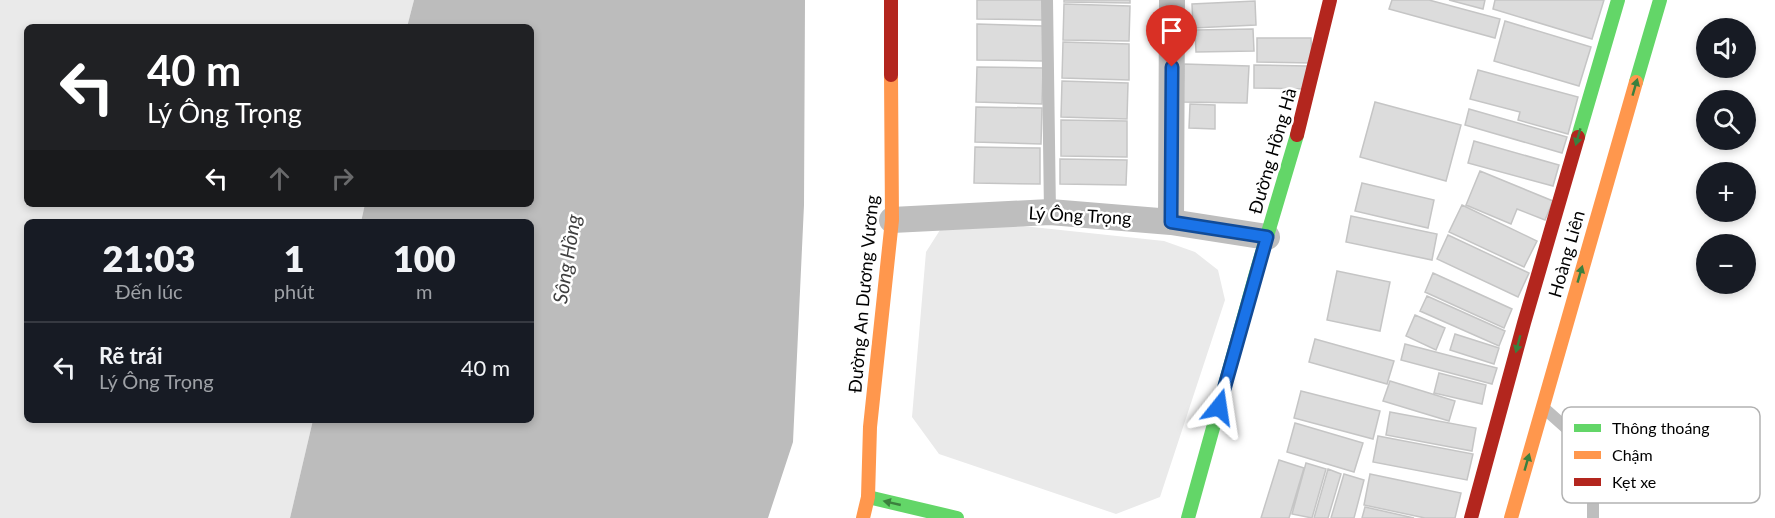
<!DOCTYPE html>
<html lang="vi">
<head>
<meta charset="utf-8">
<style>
	body { margin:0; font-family:Lato,sans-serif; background:#242831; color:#f1f3f6; height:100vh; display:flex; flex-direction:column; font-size:22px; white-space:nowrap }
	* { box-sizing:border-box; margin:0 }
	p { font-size:20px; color:#9ea1a6 }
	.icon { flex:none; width:33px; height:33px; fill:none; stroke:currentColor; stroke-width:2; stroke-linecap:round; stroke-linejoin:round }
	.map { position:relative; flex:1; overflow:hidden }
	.side { position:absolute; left:24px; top:219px; width:510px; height:204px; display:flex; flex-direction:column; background:#171b24; border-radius:9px; box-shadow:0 3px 9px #0003 }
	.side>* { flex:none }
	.guide { position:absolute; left:24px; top:24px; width:510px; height:183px; border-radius:9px; box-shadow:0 3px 9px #0003; background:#202124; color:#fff; overflow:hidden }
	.controls { position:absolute; left:1696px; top:18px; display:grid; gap:12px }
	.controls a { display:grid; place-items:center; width:60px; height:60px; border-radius:50%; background:#171b24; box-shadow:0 3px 9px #0003; font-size:30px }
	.pin { position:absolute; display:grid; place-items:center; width:51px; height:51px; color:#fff; margin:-62px -26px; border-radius:50% 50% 50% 0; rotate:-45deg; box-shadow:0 0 6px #0007 }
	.pin .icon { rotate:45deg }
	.me { position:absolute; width:66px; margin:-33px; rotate:15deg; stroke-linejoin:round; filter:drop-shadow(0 0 4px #0008) }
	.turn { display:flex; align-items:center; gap:21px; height:126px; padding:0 24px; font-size:27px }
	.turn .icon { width:78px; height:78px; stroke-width:2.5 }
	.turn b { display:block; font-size:42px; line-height:51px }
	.lanes { display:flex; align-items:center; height:57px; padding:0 24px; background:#0003; justify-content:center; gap:30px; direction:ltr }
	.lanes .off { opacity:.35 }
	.eta { display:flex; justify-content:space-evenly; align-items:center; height:102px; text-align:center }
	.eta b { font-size:36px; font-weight:800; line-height:42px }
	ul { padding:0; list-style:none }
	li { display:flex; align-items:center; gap:18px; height:90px; padding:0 24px; border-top:2px solid #363941 }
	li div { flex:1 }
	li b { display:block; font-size:22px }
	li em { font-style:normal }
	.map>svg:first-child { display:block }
	.green { fill:#eaeaea }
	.water { fill:#bcbcbc }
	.building { fill:#dcdcdc; stroke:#c5c5c5; stroke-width:1.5 }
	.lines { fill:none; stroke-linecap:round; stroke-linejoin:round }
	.lane { stroke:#bebebe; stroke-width:12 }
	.street { stroke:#bebebe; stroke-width:26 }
	.fast { stroke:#63d668; stroke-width:14 }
	.slow { stroke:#ff974d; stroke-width:14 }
	.jam { stroke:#b3261e; stroke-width:14 }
	.oneway { fill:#3b803e }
	.route-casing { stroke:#114b97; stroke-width:15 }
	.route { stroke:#1a73e8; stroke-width:10 }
	.labels { text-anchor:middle; stroke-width:5; stroke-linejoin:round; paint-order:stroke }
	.street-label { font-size:18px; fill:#000; stroke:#fff }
	.water-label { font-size:20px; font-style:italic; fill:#404040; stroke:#fff }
	.key { fill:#fff; stroke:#b2b2b2; stroke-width:1.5 }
	.key-label { font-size:16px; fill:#000 }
</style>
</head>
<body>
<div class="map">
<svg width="1775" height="518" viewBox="0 0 1775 518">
	<rect width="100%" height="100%" fill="#fff"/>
	<path class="green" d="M0 0H414L407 27H27V204H365L361 222H27V420H313L290 518H0Z
		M966 220 1164 241 1195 252 1218 270 1225 300 1160 497 1116 514 939 454 912 417 926 252 940 230Z"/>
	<path class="water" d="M414 0H805L804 205 793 442 768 518H290L313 420H531V222H361L365 204H531V27H407Z"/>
	<path class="building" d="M977 0H1044L1043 20 977 19Z
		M1064 0H1130V3L1064 2Z
		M1392 0H1429L1500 19 1495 38 1389 9Z
		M1449 0H1485L1483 9Z
		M1495 0H1604L1592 39 1493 9Z
		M1255 1 1256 25 1193 28 1192 4Z
		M1064 4 1130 6 1129 41 1063 40Z
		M1505 21 1591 47 1579 86 1494 61Z
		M977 24 1043 26V61L977 60Z
		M1253 29 1254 51 1196 52 1195 30Z
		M1257 38H1311L1312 63 1257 62Z
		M1063 42 1129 44V80L1062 78Z
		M1184 64 1249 66 1247 103 1183 102Z
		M1254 65 1307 66V89L1254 88Z
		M977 67 1043 68 1042 104 976 102Z
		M1478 70 1578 97 1568 134 1518 120 1520 112 1470 99Z
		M1062 81 1128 83 1127 119 1061 117Z
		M1375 102 1461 125 1446 181 1360 157Z
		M1190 104 1215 105V129L1189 128Z
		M976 107 1042 108 1041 144 975 142Z
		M1469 109 1567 137 1562 153 1465 125Z
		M1061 120 1127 121V157L1061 156Z
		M1474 141 1559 165 1553 186 1468 163Z
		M975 147 1040 148V184L974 183Z
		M1060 159 1127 160 1126 185 1060 184Z
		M1480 171 1553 201 1545 220 1517 209 1511 224 1466 205Z
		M1362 183 1434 200 1428 228 1355 211Z
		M1462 205 1537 241 1524 267 1449 232Z
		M1351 216 1437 234 1432 260 1346 242Z
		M1448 235 1529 273 1518 297 1437 259Z
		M1337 271 1390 282 1380 331 1327 320Z
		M1433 273 1512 309 1504 328 1425 292Z
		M1427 296 1505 331 1499 346 1420 311Z
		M1415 315 1445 328 1436 350 1406 336Z
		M1455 334 1499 348 1494 364 1450 350Z
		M1315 339 1394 361 1387 384 1309 362Z
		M1405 344 1497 368 1492 384 1401 360Z
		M1439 373 1486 385 1482 404 1434 393Z
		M1390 381 1455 401 1449 421 1383 401Z
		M1301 391 1380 411 1373 439 1294 418Z
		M1390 412 1476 428 1472 451 1386 435Z
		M1295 423 1363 443 1354 472 1287 452Z
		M1378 436 1473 454 1467 480 1373 462Z
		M1279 460 1304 468 1289 518H1261Z
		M1306 463 1326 469 1312 518 1292 514Z
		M1328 469 1341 474 1328 518H1314Z
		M1344 474 1364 480 1354 518H1331Z
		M1370 474 1461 493 1455 518H1425L1364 505Z
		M1365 507 1414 518H1362Z"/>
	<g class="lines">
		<path class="lane" d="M1047 0 1050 212
			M1546 410 1582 442 1593 465V518"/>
		<path class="street" d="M892 220 1050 212 1171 222 1267 237
			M1171 222 1172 0"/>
		<path class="fast" d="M1636 82 1660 0
			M1578 137 1618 0
			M868 497 957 518
			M1188 518 1256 273 1297 135"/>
		<path class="slow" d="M863 518 868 497 870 427 892 220 891 75
			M1511 518 1636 82"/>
		<path class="jam" d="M891 0V75
			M1297 135 1330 0
			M1471 518 1524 323 1578 137"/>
	</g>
	<defs><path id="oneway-solid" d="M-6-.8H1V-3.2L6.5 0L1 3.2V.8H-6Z" transform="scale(1.5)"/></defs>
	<g class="oneway">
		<use href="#oneway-solid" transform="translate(1635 87) rotate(-74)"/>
		<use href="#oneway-solid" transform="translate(1578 137) rotate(106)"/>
		<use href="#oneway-solid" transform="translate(1580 274) rotate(-74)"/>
		<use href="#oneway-solid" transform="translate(1518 344) rotate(105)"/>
		<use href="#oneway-solid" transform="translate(1527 462) rotate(-74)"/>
		<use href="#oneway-solid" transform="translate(892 503) rotate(-167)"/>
	</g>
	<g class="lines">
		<defs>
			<path id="route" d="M1172 67 1171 222 1267 237 1219 407"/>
		</defs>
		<use href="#route" class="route-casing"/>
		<use href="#route" class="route"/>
	</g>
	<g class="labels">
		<g class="street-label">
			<text transform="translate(1273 151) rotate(-74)" y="6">Đường Hồng Hà</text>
			<text transform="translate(1080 216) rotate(3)" y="6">Lý Ông Trọng</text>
			<text transform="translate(1567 254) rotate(-74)" y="6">Hoàng Liên</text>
			<text transform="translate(864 294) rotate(-85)" y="6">Đường An Dương Vương</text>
		</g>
		<g class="water-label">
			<text transform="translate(567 259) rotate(-81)" y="7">Sông Hồng</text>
		</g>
	</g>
	<rect x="1562" y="407" width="198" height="96" rx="9" class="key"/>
	<rect x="1574" y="424" width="27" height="8" fill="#63d668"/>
	<rect x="1574" y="451" width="27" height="8" fill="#ff974d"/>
	<rect x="1574" y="478" width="27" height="8" fill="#b3261e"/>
	<g class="key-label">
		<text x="1612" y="434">Thông thoáng</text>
		<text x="1612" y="461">Chậm</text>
		<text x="1612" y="488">Kẹt xe</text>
	</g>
</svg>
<div class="controls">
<a><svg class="icon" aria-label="sound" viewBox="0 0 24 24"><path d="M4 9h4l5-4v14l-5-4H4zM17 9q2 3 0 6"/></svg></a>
<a><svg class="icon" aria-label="search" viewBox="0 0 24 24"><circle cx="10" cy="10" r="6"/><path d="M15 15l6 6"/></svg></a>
<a>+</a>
<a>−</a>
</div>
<div class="pin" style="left:1172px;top:67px;background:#d93025"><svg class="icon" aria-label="arrive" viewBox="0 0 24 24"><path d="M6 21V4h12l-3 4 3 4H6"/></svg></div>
<svg class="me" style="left:1219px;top:407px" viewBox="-20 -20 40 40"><path d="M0-17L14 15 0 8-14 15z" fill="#1a73e8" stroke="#fff" stroke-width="4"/></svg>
<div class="guide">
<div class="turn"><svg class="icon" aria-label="left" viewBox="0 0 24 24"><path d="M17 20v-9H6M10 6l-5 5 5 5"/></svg><div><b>40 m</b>Lý Ông Trọng</div></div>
<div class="lanes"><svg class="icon" aria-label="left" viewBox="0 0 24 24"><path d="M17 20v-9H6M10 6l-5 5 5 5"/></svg><svg class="icon off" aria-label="ahead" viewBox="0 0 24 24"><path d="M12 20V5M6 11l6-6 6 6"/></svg><svg class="icon off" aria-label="right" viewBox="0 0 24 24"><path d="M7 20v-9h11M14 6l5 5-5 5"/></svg></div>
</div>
<section class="side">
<div class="eta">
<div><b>21:03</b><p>Đến lúc</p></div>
<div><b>1</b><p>phút</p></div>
<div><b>100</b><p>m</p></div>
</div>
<ul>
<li><svg class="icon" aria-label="left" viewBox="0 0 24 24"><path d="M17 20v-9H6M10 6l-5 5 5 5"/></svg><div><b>Rẽ trái</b><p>Lý Ông Trọng</p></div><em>40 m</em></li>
</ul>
</section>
</div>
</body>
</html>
